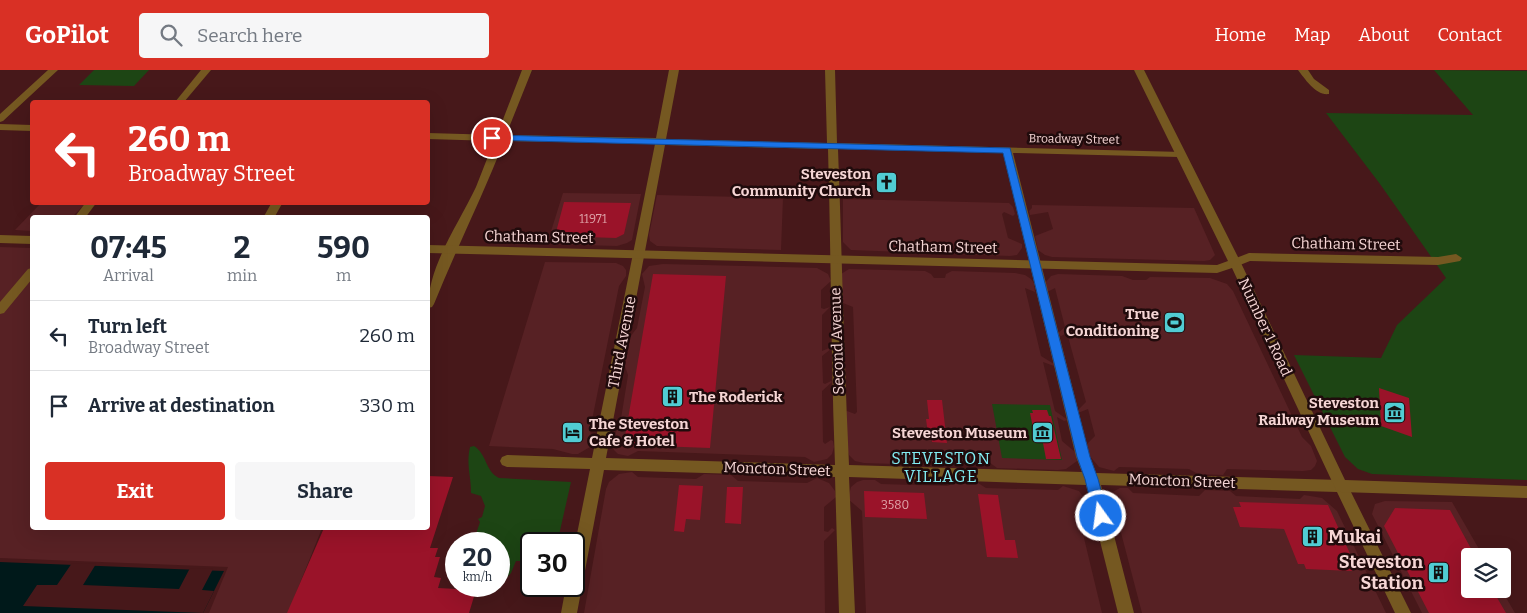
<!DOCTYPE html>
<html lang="en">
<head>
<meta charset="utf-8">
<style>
	body { margin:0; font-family:Bitter,serif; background:#f6f6f7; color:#1f2937; height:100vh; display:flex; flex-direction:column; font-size:19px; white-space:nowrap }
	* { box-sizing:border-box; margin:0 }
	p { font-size:16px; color:#747a83 }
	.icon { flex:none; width:28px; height:28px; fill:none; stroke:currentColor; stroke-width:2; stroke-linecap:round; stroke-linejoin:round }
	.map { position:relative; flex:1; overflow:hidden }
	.sheet { position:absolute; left:30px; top:145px; width:400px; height:315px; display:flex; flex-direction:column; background:#fff; border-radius:5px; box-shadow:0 5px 20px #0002 }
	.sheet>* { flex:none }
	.guide { position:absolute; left:30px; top:30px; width:400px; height:105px; border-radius:5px; box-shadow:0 5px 20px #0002; background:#d93025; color:#fff; overflow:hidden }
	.tools { position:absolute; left:1461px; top:478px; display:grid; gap:10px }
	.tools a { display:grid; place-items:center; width:50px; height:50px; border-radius:5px; background:#fff; box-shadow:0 5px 20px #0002; font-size:25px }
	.speed { position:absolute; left:445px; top:462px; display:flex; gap:10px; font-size:25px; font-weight:700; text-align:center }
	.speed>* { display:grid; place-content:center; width:65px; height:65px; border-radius:50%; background:#fff; box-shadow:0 5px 20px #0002; line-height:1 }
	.speed small { font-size:12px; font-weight:400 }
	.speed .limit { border:2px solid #111; border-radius:8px; background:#fff; color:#111 }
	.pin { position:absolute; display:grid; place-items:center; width:42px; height:42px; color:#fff; margin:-21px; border:2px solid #fff; border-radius:50%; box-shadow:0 1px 5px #0007 }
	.me { position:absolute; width:55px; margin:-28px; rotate:346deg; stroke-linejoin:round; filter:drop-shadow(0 0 4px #0008) }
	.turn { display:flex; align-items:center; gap:18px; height:105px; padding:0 15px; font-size:22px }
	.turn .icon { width:65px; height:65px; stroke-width:2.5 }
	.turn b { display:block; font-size:35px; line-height:42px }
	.eta { display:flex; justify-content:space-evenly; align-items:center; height:85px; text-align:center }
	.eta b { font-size:30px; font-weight:700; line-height:35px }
	.primary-button { display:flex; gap:10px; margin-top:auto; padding:10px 15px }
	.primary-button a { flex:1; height:58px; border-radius:5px; background:#d93025; color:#fff; font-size:20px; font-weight:700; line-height:58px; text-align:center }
	.primary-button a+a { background:#f6f6f7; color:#1f2937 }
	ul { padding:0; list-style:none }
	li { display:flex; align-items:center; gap:15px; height:70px; padding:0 15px; border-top:1px solid #e0e1e3 }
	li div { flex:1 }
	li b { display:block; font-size:19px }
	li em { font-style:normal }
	header { display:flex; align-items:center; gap:30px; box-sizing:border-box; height:70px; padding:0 25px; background:#d93025; color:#fff }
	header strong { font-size:24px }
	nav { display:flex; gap:28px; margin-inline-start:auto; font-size:18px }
	.search { width:350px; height:45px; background:#f6f6f7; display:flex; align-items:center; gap:12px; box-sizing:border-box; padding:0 18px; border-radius:5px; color:#747a83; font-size:19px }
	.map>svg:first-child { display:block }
	.built { fill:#572124 }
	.green { fill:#1d4514 }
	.water { fill:#00191a }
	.pier { fill:#47181a }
	.building { fill:#9a1329 }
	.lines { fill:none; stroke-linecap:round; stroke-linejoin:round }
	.minor { fill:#755821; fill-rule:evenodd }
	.tertiary { fill:#755821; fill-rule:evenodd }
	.route { fill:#1a73e8; stroke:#114b97 }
	.labels { text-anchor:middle; stroke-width:5; stroke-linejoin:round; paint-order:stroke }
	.far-street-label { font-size:12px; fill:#f6d6d5; stroke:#200b0c }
	.number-label { font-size:12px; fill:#dfa5aa }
	.poi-label { font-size:15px; font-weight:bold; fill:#f6d6d5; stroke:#200b0c; text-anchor:end }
	.street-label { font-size:15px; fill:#f6d6d5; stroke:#200b0c }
	.neighbourhood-label { font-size:16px; letter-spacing:1px; fill:#83eff5; stroke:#200b0c }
	.near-poi-label { font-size:18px; font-weight:bold; fill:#f6d6d5; stroke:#200b0c; text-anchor:start }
</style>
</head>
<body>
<header>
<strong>GoPilot</strong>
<div class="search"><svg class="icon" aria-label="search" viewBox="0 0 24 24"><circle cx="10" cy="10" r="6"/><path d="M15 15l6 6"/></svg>Search here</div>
<nav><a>Home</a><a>Map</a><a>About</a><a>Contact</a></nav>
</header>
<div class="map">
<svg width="1527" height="543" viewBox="0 0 1527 543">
	<rect width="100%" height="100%" fill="#47181a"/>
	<path class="built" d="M563 123 641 124 632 170 627 173 617 176 547 174Z
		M657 125 783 128 781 180 657 176 650 171 649 165Z
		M843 129 1009 133 1013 137 1015 144 1013 146 1004 142 1002 144 1008 168 1022 174V178L1017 185 1010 186 851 180 843 172Z
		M41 133H86L72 147 32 148V161L15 160Z
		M1032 135 1194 138 1215 185 1210 190 1204 191 1052 187 1045 185 1038 180 1035 166 1053 159 1048 142 1030 145 1029 141 1032 138Z
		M0 177 32 178V458H322L288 543H209L228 497 0 488Z
		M545 192 616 193 623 196 626 200V206L619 216 590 360 592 371 590 377 578 384H572L553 379 489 376Z
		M663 194 817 198 828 204 831 211 821 220V238L824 239 830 237 822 245V281L829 278 831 279 822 286 823 313 825 314 831 311 832 312 822 321 823 372 825 374 831 370 833 371 834 377 832 384 827 389 814 392 805 387 638 381 628 386 618 384 614 380 611 371 620 355 628 305 625 296 630 267 637 258 645 217 642 204 649 196Z
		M849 199 925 201 931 204 934 208H945L946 204 952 201 1015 203 1025 205 1031 209 1034 213 1035 222 1025 218 1041 286 1054 294V296L1043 292 1055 341 1068 350 1064 351 1057 347 1062 371 1075 382 1077 391 1066 399 1058 400 997 398 989 392 971 391 969 386 964 385H959L954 392 900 390 895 394 864 393 855 391 849 385 847 379 845 342 847 341 855 344 857 342 853 237 843 233 841 204Z
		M1058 204 1122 206 1133 210H1146L1150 207 1210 208 1227 214 1233 221 1302 367 1311 376 1317 391 1315 396 1311 400 1303 401 1227 399 1223 405 1198 404 1189 399 1119 397 1114 401 1099 397 1088 384 1086 375 1095 366 1088 339 1078 343 1077 341 1086 332 1067 263 1061 266 1057 264 1065 257 1055 218 1047 222 1044 214 1051 206Z
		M632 402 638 407 696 409 704 404 731 405 738 411 807 413 817 408 829 413 835 421 836 427 824 437V461L828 462 832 458 835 460 824 471 825 543H584L606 419 609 412 619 404Z
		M863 410H875L881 414 948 416 952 413H978L986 418 1058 420 1063 416 1079 421 1088 434 1078 443 1102 543H866L862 441 848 429 851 417 857 412Z
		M1120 418H1128L1133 423 1199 426 1205 420 1230 421 1236 426 1300 429 1304 425 1322 428 1337 441 1386 543H1142L1119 455 1110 443 1108 433 1111 423Z
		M1385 431 1452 432 1483 486H1470V519H1501L1515 543H1422L1372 444 1375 434Z"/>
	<path class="green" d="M94 0H149L134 16 79 15Z
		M1434 0 1527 1V410L1372 404 1358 399 1345 387 1294 285 1381 288 1397 255 1446 208 1380 114 1326 43 1473 45Z
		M992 334 1050 335 1062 390 1002 388Z
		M474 376C487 384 485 401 499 408L571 412 557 474H531V491H516L511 503 500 515 499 474 473 473 480 452 478 449 482 447 485 436 481 426 471 423C471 405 466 395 470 377Z"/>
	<path class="water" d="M0 492 224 501 203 543H0Z"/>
	<path class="pier" d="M72 493 96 494 83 515 179 519 190 498 213 499 202 520 214 521 203 543 23 536 37 515H57Z"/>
	<path class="building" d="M564 132 631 133 624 164 616 168 555 166Z
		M653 204 726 206 710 378 629 375 624 372Z
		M1379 318 1409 328 1412 367 1381 356Z
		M927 330H942L947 373 932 372 931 364H928L926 349H929Z
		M1032 340H1047L1049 346H1051L1061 389H1046L1043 373H1036L1030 343H1033Z
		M428 406 453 407 430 478H438L435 487H440L434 507 441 508 438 518 476 520 469 543H287L324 458H428Z
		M679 415 703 416 700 450 686 449 684 462 674 461Z
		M727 417H743L741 454 725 453Z
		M864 421 924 423 927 449 865 447Z
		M978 424 998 425 1005 470H1015L1018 488 987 487Z
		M1239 432 1328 435 1352 488 1346 487 1352 501 1306 499 1304 494H1298L1284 459 1240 457 1233 437H1241Z
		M1395 438 1450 440 1475 486H1470V519H1492L1506 543H1429L1384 456Z"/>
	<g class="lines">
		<path class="minor" d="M201 0H211L184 32H175Z
			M522 0H532L506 65 656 68 669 0H679L666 69 827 73 825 0H835L837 73 1183 82V86L1179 87 1013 83 1090 387 1096 403 1341 410 1346 412 1411 543H1395L1337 422 1101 415 1134 543H1118L1086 415 849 407 855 543H839L835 407 604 400 577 543H561L566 516H574V479L590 399 507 397 502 395 500 391 502 387 507 385 592 388 655 74 504 71C483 126 456 179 434 234L432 237 428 238C428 196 458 155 476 117 482 102 488 86 494 71L428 69V63L497 65ZM665 75 828 79C831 184 831 289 835 395L606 388ZM838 79 1003 83 1076 387 1082 402 849 395C844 290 842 184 838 79Z
			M1298 0H1308L1314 9 1329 20V24C1316 26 1305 9 1298 0Z
			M0 54 32 55V61L0 60Z
			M86 132H97L85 148H74Z
			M272 132H283L274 148H263Z
			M1249 183 1438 187 1456 184 1462 188 1460 191 1438 195 1250 191 1235 197 1231 196 1229 193 1231 190Z
			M32 198V209L4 243 0 244V232L28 199Z"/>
		<path class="tertiary" d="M48 0H58L3 51 0 52V44Z
			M1134 0H1144L1241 193 1345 410 1527 416V428L1341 422 1336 420 1232 198 1217 203 428 183V175L1217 195 1228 191Z
			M0 165 32 166V174L0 173Z"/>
	</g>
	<path class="route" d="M492 65 1010 78 1090 387 1098 409 1108 446 1106 450 1101 452 1096 450 1094 446 1085 409 1077 387 1003 83 489 70 488 68Z"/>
	<defs>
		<symbol id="church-square" viewBox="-11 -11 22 22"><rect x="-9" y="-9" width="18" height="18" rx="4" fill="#51ccd3" stroke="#200b0c"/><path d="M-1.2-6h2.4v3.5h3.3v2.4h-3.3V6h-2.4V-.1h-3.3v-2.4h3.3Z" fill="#111"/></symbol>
		<symbol id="stadium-square" viewBox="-11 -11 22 22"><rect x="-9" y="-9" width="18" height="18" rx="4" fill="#51ccd3" stroke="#200b0c"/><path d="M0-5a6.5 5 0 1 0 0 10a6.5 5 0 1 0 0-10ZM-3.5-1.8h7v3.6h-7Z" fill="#111"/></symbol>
		<symbol id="building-square" viewBox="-11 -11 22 22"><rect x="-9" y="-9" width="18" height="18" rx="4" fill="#51ccd3" stroke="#200b0c"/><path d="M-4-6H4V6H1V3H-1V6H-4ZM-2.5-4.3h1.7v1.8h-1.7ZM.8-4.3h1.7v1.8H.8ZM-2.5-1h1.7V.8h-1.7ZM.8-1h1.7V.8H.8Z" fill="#111"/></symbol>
		<symbol id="museum-square" viewBox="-11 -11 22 22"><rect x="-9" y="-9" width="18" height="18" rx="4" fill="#51ccd3" stroke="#200b0c"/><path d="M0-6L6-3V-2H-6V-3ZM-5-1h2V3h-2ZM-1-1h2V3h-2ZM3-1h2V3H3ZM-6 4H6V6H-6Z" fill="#111"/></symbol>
		<symbol id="hotel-square" viewBox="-11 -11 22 22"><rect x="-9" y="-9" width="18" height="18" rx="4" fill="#51ccd3" stroke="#200b0c"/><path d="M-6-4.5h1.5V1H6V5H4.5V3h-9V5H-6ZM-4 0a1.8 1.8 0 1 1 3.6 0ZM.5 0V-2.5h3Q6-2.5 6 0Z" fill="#111"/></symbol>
	</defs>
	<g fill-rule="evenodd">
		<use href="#church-square" x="874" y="100" width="25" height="25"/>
		<use href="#stadium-square" x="1162" y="240" width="25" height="25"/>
		<use href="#building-square" x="660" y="314" width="25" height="25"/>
		<use href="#museum-square" x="1382" y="330" width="25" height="25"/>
		<use href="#hotel-square" x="560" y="350" width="25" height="25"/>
		<use href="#museum-square" x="1030" y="350" width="25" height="25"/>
		<use href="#building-square" x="1300" y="454" width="25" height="25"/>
		<use href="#building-square" x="1426" y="490" width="25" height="25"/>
	</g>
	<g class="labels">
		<g class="far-street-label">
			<text transform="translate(1074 69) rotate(1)" y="4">Broadway Street</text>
		</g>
		<g class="number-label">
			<text x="593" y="153">11971</text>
			<text x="895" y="439">3580</text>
		</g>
		<g class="poi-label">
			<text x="871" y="109">Steveston<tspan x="871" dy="17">Community Church</tspan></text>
			<text x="1159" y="249">True<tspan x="1159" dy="17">Conditioning</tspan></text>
			<text x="689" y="332" text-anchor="start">The Roderick</text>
			<text x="1379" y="338">Steveston<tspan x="1379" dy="17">Railway Museum</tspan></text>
			<text x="589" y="359" text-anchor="start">The Steveston<tspan x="589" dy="17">Cafe &amp; Hotel</tspan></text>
			<text x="1027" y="368">Steveston Museum</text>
		</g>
		<g class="street-label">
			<text transform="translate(539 167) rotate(1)" y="5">Chatham Street</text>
			<text transform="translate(1346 174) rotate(1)" y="5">Chatham Street</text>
			<text transform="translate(943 177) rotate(1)" y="5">Chatham Street</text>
			<text transform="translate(1265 257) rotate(65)" y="5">Number 1 Road</text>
			<text transform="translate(837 271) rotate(-92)" y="5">Second Avenue</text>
			<text transform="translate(622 272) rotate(-79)" y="5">Third Avenue</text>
			<text transform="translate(777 399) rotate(2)" y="5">Moncton Street</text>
			<text transform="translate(1182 411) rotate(2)" y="5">Moncton Street</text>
		</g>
		<g class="neighbourhood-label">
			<text x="941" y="394">STEVESTON<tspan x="941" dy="18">VILLAGE</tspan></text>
		</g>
		<g class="near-poi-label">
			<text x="1328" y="473">Mukai</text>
			<text x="1423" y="498" text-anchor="end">Steveston<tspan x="1423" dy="21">Station</tspan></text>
		</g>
	</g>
</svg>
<div class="tools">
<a><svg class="icon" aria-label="layers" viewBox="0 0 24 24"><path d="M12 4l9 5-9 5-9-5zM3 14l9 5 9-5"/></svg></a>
</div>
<div class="speed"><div>20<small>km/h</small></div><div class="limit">30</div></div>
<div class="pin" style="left:492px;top:68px;background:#d93025"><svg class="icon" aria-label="arrive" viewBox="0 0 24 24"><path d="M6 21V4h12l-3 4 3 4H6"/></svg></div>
<svg class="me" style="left:1101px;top:446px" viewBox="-20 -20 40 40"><circle r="17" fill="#1a73e8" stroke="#fff" stroke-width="3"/><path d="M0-11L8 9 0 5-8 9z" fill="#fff"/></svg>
<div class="guide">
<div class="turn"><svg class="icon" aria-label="left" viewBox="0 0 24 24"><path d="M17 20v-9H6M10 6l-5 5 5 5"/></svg><div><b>260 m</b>Broadway Street</div></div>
</div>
<section class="sheet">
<div class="eta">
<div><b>07:45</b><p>Arrival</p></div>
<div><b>2</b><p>min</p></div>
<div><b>590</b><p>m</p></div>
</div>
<ul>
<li><svg class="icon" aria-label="left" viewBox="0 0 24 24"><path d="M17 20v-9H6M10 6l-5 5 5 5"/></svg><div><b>Turn left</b><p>Broadway Street</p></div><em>260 m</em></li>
<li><svg class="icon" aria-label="arrive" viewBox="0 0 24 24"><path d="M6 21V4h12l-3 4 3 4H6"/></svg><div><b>Arrive at destination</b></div><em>330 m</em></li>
</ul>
<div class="primary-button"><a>Exit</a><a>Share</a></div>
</section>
</div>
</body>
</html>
